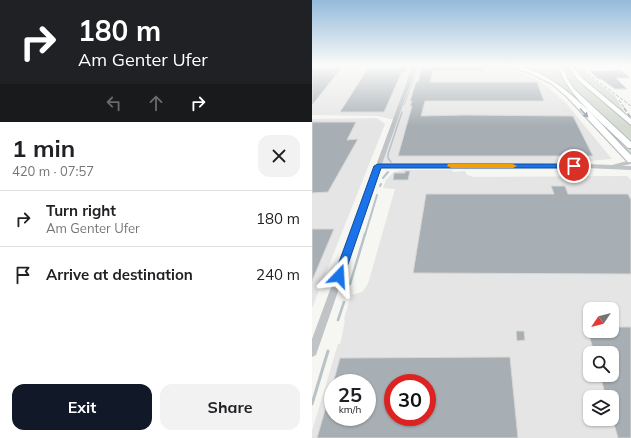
<!DOCTYPE html>
<html lang="en">
<head>
<meta charset="utf-8">
<style>
	body { margin:0; font-family:Mulish,sans-serif; background:#f2f2f2; color:#202124; height:100vh; display:flex; flex-direction:column; font-size:15px; white-space:nowrap }
	* { box-sizing:border-box; margin:0 }
	p { font-size:13px; color:#757577 }
	.icon { flex:none; width:22px; height:22px; fill:none; stroke:currentColor; stroke-width:2; stroke-linecap:round; stroke-linejoin:round }
	.map { position:relative; flex:1; overflow:hidden }
	.side { display:flex; flex-direction:column; background:#fff; width:312px }
	.side>* { flex:none }
	.hud { background:#202124; color:#fff; overflow:hidden }
	.needle { width:26px; rotate:235deg }
	.fabs { position:absolute; left:271px; top:302px; display:grid; gap:8px }
	.fabs a { display:grid; place-items:center; width:36px; height:36px; border-radius:8px; background:#fff; box-shadow:0 1px 3px #0004; font-size:20px }
	.speed { position:absolute; left:12px; top:374px; display:flex; gap:8px; font-size:20px; font-weight:700; text-align:center }
	.speed>* { display:grid; place-content:center; width:52px; height:52px; border-radius:50%; background:#fff; box-shadow:0 1px 3px #0004; line-height:1 }
	.speed small { font-size:10px; font-weight:400 }
	.speed .limit { border:6px solid #d22; background:#fff; color:#111 }
	.pin { position:absolute; display:grid; place-items:center; width:34px; height:34px; color:#fff; margin:-17px; border:2px solid #fff; border-radius:50%; box-shadow:0 1px 4px #0007 }
	.me { position:absolute; width:44px; margin:-22px; rotate:20deg; stroke-linejoin:round; filter:drop-shadow(0 0 3px #0008) }
	.turn { display:flex; align-items:center; gap:14px; height:84px; padding:0 12px; font-size:18px }
	.turn .icon { width:52px; height:52px; stroke-width:2.5 }
	.turn b { display:block; font-size:28px; line-height:34px }
	.lanes { display:flex; align-items:center; height:38px; padding:0 12px; background:#0003; justify-content:center; gap:20px; direction:ltr }
	.lanes .off { opacity:.35 }
	.round { display:grid; place-items:center; flex:none; width:42px; height:42px; border-radius:12px; background:#f2f2f2 }
	.summary { display:flex; align-items:center; justify-content:space-between; height:68px; padding:0 12px }
	h1 { font-size:24px; font-weight:700; line-height:30px }
	.action { display:flex; gap:8px; margin-top:auto; padding:8px 12px }
	.action a { flex:1; height:46px; border-radius:12px; background:#111827; color:#fff; font-size:16px; font-weight:700; line-height:46px; text-align:center }
	.action a+a { background:#f2f2f2; color:#202124 }
	ul { padding:0; list-style:none }
	li { display:flex; align-items:center; gap:12px; height:56px; padding:0 12px; border-top:1px solid #e0e0e0 }
	li div { flex:1 }
	li b { display:block; font-size:15px }
	li em { font-style:normal }
	main { display:flex; flex:1; min-height:0 }
	.map>svg:first-child { display:block }
	.built { fill:#e4e5e4; fill-rule:evenodd }
	.green { fill:#d6dbd2 }
	.lines { fill:none; stroke-linecap:round; stroke-linejoin:round }
	.stream-far4 { stroke:#b7c3c6; stroke-width:1 }
	.stream-far3 { stroke:#b7c3c6; stroke-width:1.5 }
	.stream-far2 { stroke:#b7c3c6; stroke-width:2 }
	.stream-far1 { stroke:#b7c3c6; stroke-width:2.5 }
	.stream { stroke:#b7c3c6; stroke-width:3 }
	.building { fill:#a7afb4; stroke:#d8d7d6; fill-rule:evenodd }
	.secondary-casing { stroke:#b2b8bc; stroke-width:2 }
	.minor { fill:#c0c4c7; fill-rule:evenodd }
	.secondary { fill:#fff; fill-rule:evenodd }
	.rail-far1 { stroke:#9fa6ab; stroke-width:1; stroke-dasharray:3.5 1.5; stroke-linecap:butt }
	.rail { stroke:#9fa6ab; stroke-width:1.5; stroke-dasharray:4.5 2; stroke-linecap:butt }
	.oneway { fill:#95a0a8 }
	.route { fill:#1a73e8; stroke:#114b97 }
	.slow { fill:#f59e0b }
</style>
</head>
<body>
<main>
<section class="side">
<div class="hud">
<div class="turn"><svg class="icon" aria-label="right" viewBox="0 0 24 24"><path d="M7 20v-9h11M14 6l5 5-5 5"/></svg><div><b>180 m</b>Am Genter Ufer</div></div>
<div class="lanes"><svg class="icon off" aria-label="left" viewBox="0 0 24 24"><path d="M17 20v-9H6M10 6l-5 5 5 5"/></svg><svg class="icon off" aria-label="ahead" viewBox="0 0 24 24"><path d="M12 20V5M6 11l6-6 6 6"/></svg><svg class="icon" aria-label="right" viewBox="0 0 24 24"><path d="M7 20v-9h11M14 6l5 5-5 5"/></svg></div>
</div>
<div class="summary"><div><h1>1 min</h1><p>420 m · 07:57</p></div><a class="round"><svg class="icon" aria-label="close" viewBox="0 0 24 24"><path d="M6 6l12 12M18 6L6 18"/></svg></a></div>
<ul>
<li><svg class="icon" aria-label="right" viewBox="0 0 24 24"><path d="M7 20v-9h11M14 6l5 5-5 5"/></svg><div><b>Turn right</b><p>Am Genter Ufer</p></div><em>180 m</em></li>
<li><svg class="icon" aria-label="arrive" viewBox="0 0 24 24"><path d="M6 21V4h12l-3 4 3 4H6"/></svg><div><b>Arrive at destination</b></div><em>240 m</em></li>
</ul>
<div class="action"><a>Exit</a><a>Share</a></div>
</section>
<div class="map">
<svg width="319" height="438" viewBox="0 0 319 438">
	<rect width="100%" height="100%" fill="#f6f6f3"/>
	<path class="built" d="M0 65H180L201 70 228 81 253 102 300 159 251 163 66 166 83 120 65 116 0 115Z
		M65 118 73 124 0 308V119Z
		M92 170H140L141 172 153 171 155 175 162 177 315 176 319 180V438H0V431L26 344H28L30 336 33 320 32 319 39 295 50 292 56 284 83 189 71 188 74 180 82 172ZM278 309H300V331H278ZM278 353H300V375H278ZM21 383H55V417H21ZM81 383H115V417H81ZM278 397H300V419H278Z"/>
	<path class="green" d="M197 65H246L253 83 260 92 312 142 319 149V157L247 85 226 73Z
		M252 65H255L267 79 319 125V141L265 91 258 82Z
		M259 65H263L303 96 316 118 272 81 269 75 279 83 264 72Z"/>
	<g class="lines">
		<path class="stream-far4" d="M103 74 107 65
			M92 105 102 78"/>
		<path class="stream-far3" d="M79 162 76 158V154L90 112"/>
		<path class="stream-far2" d="M71 178 76 172
			M68 186 69 184
			M53 235 65 195"/>
		<path class="stream-far1" d="M38 284 53 234
			M26 320 32 302"/>
		<path class="stream" d="M0 404 16 351"/>
	</g>
	<path class="building" d="M0 65H32L0 105Z
		M58 65H96L94 72H90L72 112H28Z
		M109 65H172V71H121L118 82H225L232 101H113L109 116 153 115 261 116 281 156H86L100 106H98L100 101H98L104 82H106L109 71H107Z
		M309 70 318 78H304L315 89H303L289 79H286L278 71Z
		M0 122H44L35 140 46 139 16 192 0 193Z
		M93 171H98L96 180H81L82 173H93Z
		M239 186H253L256 194H316L319 200V274L101 273 114 194H242Z
		M0 229H22L0 281Z
		M300 327H319V438H306L300 417V397H294L288 375H300V353H282L276 331H300Z
		M204 331H212L213 340 205 341Z
		M198 357 206 438H5L19 389H21V417H55V383H21L28 358ZM81 383H115V417H81Z"/>
	<g class="lines">
		<defs>
			<path id="secondary" d="M190 65C241 62 287 123 319 155V162H316L255 97 240 84 218 73Z
				M246 65H251L255 78 262 89 319 142V148H316C294 126 253 94 246 65Z
				M255 65H260L270 78 319 119V125L266 80Z"/>
		</defs>
		<use href="#secondary" class="secondary-casing"/>
		<path class="minor" d="M101 65H105L70 164H275L300 165 319 160V164L310 166H319V170L275 168H69L5 352 4 355 0 357V339Z"/>
		<use href="#secondary" class="secondary"/>
		<path class="rail-far1" d="M264 65 319 106
			M307 100 313 109"/>
		<path class="rail" d="M312 108 319 118"/>
	</g>
	<defs><path id="oneway-solid" d="M-6-.8H1V-3.2L6.5 0L1 3.2V.8H-6Z"/></defs>
	<use class="oneway" href="#oneway-solid" transform="translate(272 113) rotate(47)"/>
	<linearGradient id="sky" x2="0" y2="1"><stop stop-color="#94bada"/><stop offset="0.52" stop-color="#fbfbfa"/><stop offset="1" stop-color="#fbfbfa" stop-opacity="0"/></linearGradient>
	<rect width="319" height="126" fill="url(#sky)"/>
	<path class="route" d="M66 164H262L266 166 262 168H69L32 276 31 279H23L22 276 62 166Z"/>
	<path class="slow" d="M136 164H201L205 166 201 168H139L135 166Z"/>
</svg>
<div class="fabs">
<a><svg class="needle" viewBox="-14 -14 28 28"><path d="M0-13l5 13h-10z" fill="#e53935"/><path d="M0 13l5-13h-10z" fill="#757577"/></svg></a>
<a><svg class="icon" aria-label="search" viewBox="0 0 24 24"><circle cx="10" cy="10" r="6"/><path d="M15 15l6 6"/></svg></a>
<a><svg class="icon" aria-label="layers" viewBox="0 0 24 24"><path d="M12 4l9 5-9 5-9-5zM3 14l9 5 9-5"/></svg></a>
</div>
<div class="speed"><div>25<small>km/h</small></div><div class="limit">30</div></div>
<div class="pin" style="left:262px;top:166px;background:#d93025"><svg class="icon" aria-label="arrive" viewBox="0 0 24 24"><path d="M6 21V4h12l-3 4 3 4H6"/></svg></div>
<svg class="me" style="left:27px;top:276px" viewBox="-20 -20 40 40"><path d="M0-17L14 15 0 8-14 15z" fill="#1a73e8" stroke="#fff" stroke-width="4"/></svg>
</div>
</main>
</body>
</html>
